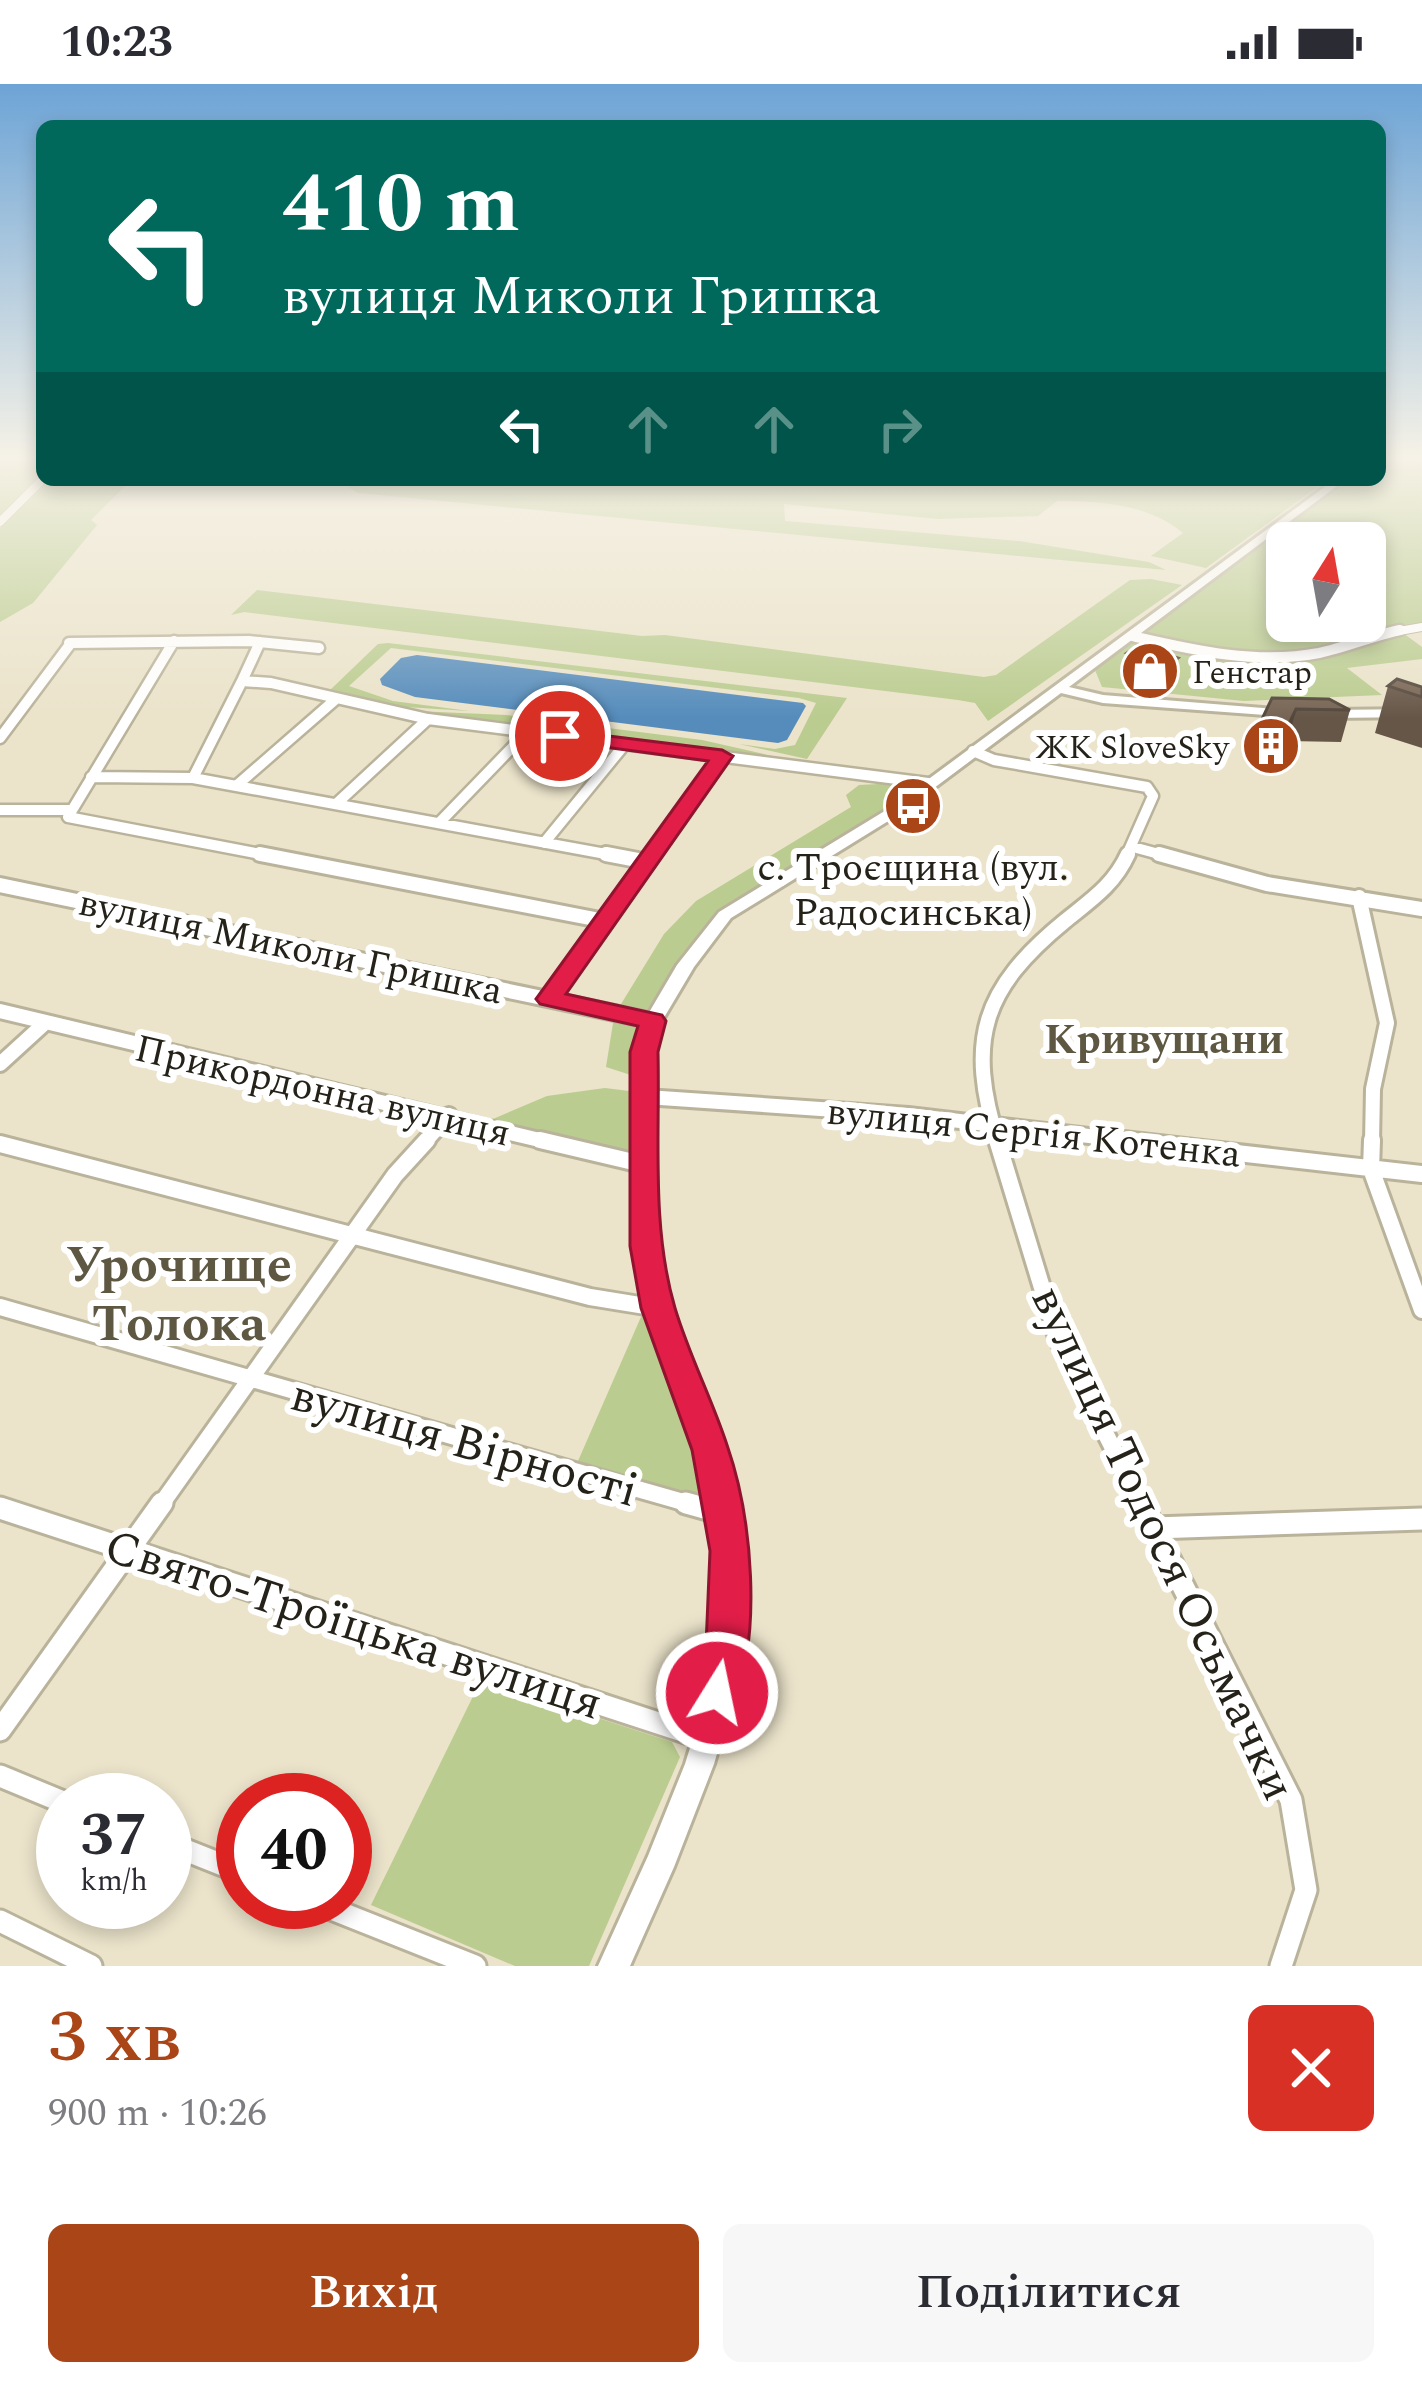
<!DOCTYPE html>
<html lang="uk">
<head>
<meta charset="utf-8">
<style>
	body { margin:0; font-family:Spectral,serif; background:#f7f7f7; color:#2b2b33; height:100vh; display:flex; flex-direction:column; font-size:45px; white-space:nowrap }
	* { box-sizing:border-box; margin:0 }
	p { font-size:39px; color:#7c7c81 }
	.icon { flex:none; width:66px; height:66px; fill:none; stroke:currentColor; stroke-width:2; stroke-linecap:round; stroke-linejoin:round }
	.map { position:relative; height:1882px; overflow:hidden }
	.side { display:flex; flex-direction:column; background:#fff; flex:1 }
	.side>* { flex:none }
	.guide { position:absolute; left:36px; top:36px; width:1350px; height:366px; border-radius:18px; box-shadow:0 6px 18px #0003; background:#00695c; color:#fff; overflow:hidden }
	.needle { width:78px; rotate:11deg }
	.fabs { position:absolute; left:1266px; top:438px; display:grid; gap:24px }
	.fabs a { display:grid; place-items:center; width:120px; height:120px; border-radius:18px; background:#fff; box-shadow:0 6px 18px #0003; font-size:60px }
	.speed { position:absolute; left:36px; top:1689px; display:flex; gap:24px; font-size:60px; font-weight:700; text-align:center }
	.speed>* { display:grid; place-content:center; width:156px; height:156px; border-radius:50%; background:#fff; box-shadow:0 6px 18px #0003; line-height:1 }
	.speed small { font-size:30px; font-weight:400 }
	.speed .limit { border:18px solid #d22; background:#fff; color:#111 }
	.pin { position:absolute; display:grid; place-items:center; width:102px; height:102px; color:#fff; margin:-51px; border:6px solid #fff; border-radius:50%; box-shadow:0 3px 12px #0007 }
	.me { position:absolute; width:132px; margin:-66px; rotate:10deg; stroke-linejoin:round; filter:drop-shadow(0 0 9px #0008) }
	.turn { display:flex; align-items:center; gap:42px; height:252px; padding:0 48px; font-size:54px }
	.turn .icon { width:156px; height:156px; stroke-width:2.5 }
	.turn b { display:block; font-size:84px; line-height:102px }
	.lanes { display:flex; align-items:center; height:114px; padding:0 48px; background:#0003; justify-content:center; gap:60px; direction:ltr }
	.lanes .off { opacity:.35 }
	.round { display:grid; place-items:center; flex:none; width:126px; height:126px; border-radius:18px; background:#f7f7f7 }
	.summary { display:flex; align-items:center; justify-content:space-between; height:204px; padding:0 48px }
	h1 { font-size:72px; font-weight:600; line-height:90px; color:#aa4518 }
	.action { display:flex; gap:24px; margin-top:auto; padding:24px 48px }
	.action a { flex:1; height:138px; border-radius:18px; background:#aa4518; color:#fff; font-size:48px; font-weight:600; line-height:138px; text-align:center }
	.action a+a { background:#f7f7f7; color:#2b2b33 }
	.status { display:flex; justify-content:space-between; align-items:center; height:84px; padding:0 60px; background:#fff; direction:ltr }
	.status svg { height:33px; fill:currentColor }
	.map>svg:first-child { display:block }
	.green { fill:#bacc8f; fill-rule:evenodd }
	.water { fill:#558cbc }
	.lines { fill:none; stroke-linecap:round; stroke-linejoin:round }
	.street-far4-casing { stroke:#bab39b; stroke-width:10 }
	.street-far3-casing { stroke:#bab39b; stroke-width:15 }
	.street-far2-casing { stroke:#bab39b; stroke-width:20 }
	.street-far1-casing { stroke:#bab39b; stroke-width:22 }
	.street-casing { stroke:#bab39b; stroke-width:27 }
	.secondary-casing { stroke:#bab39b; stroke-width:6 }
	.street-far4 { stroke:#fff; stroke-width:8 }
	.street-far3 { stroke:#fff; stroke-width:10 }
	.street-far2 { stroke:#fff; stroke-width:14 }
	.street-far1 { stroke:#fff; stroke-width:16 }
	.street { stroke:#fff; stroke-width:21 }
	.secondary { fill:#fff; fill-rule:evenodd }
	.wall { fill:#665648 }
	.shaded-wall { fill:#53463b }
	.building { fill:#776454; stroke:#53463b; stroke-width:3 }
	.route { fill:#e11d48; stroke:#92132f; stroke-width:3 }
	.labels { text-anchor:middle; stroke-width:12; stroke-linejoin:round; paint-order:stroke }
	.far-poi-label { font-size:33px; fill:#252219; stroke:#fff; text-anchor:start }
	.poi-label { font-size:39px; fill:#252219; stroke:#fff }
	.street-label { font-size:39px; fill:#252219; stroke:#fff }
	.neighbourhood-label { font-size:42px; font-weight:bold; fill:#5e5741; stroke:#fff }
	.near-street-label { font-size:48px; fill:#252219; stroke:#fff }
	.near-neighbourhood-label { font-size:51px; font-weight:bold; fill:#5e5741; stroke:#fff }
</style>
</head>
<body>
<div class="status"><b>10:23</b><svg viewBox="0 0 49 12"><path d="M0 12V9h3v3zM5 12V6h3v6zM10 12V3h3v9zM15 12V0h3v12zM26 1h20v11H26zM47 4h2v5h-2z"/></svg></div>
<div class="map">
<svg width="1422" height="1882" viewBox="0 0 1422 1882">
	<rect width="100%" height="100%" fill="#ebe3ca"/>
	<path class="green" d="M0 371H42V392L0 434Z
		M1387 371H1422V546L1403 549 1422 563V575L1347 584 1382 611 1244 617 1102 603 1095 586 1350 396H1380V375ZM1287 459H1365V537H1287Z
		M47 396H131L91 436 97 441 33 519 0 538V444Z
		M337 396H1327L1206 484 1151 472 1183 449C1149 420 1099 417 1057 417L1038 432 938 435 784 420 785 437 1019 457 1149 478 1166 486 358 409Z
		M1151 495 1182 501 988 637 975 619 958 616 244 528 231 531 257 506 642 552 665 551 984 593 996 591 1130 496Z
		M388 559 847 614 807 675 739 660 775 665 795 661 816 619 799 614 391 564 349 602 393 617 469 627 374 621 328 608 378 560Z
		M393 626 506 631 702 656 803 679Z
		M899 699 906 711 725 824 683 869 644 931 618 925 664 850 696 817 851 723 846 711 859 701Z
		M614 933 642 938 634 964 637 993 606 983Z
		M605 1004 637 1008V1068L628 1076 486 1038 547 1012Z
		M644 1226 684 1329 705 1413 695 1414 578 1377Z
		M481 1596 672 1658 680 1673 589 1882H515L371 1821Z"/>
	<path class="water" d="M417 571 803 619 806 622 787 656 778 659 415 613 382 601 380 595 401 574Z"/>
	<g class="lines">
		<defs>
			<path id="street-far4" d="M0 438 42 396
				M1388 549 1422 543"/>
			<path id="street-far3" d="M1132 552C1193 566 1256 581 1319 569 1346 563 1373 552 1400 546
				M174 557 68 733 276 773
				M260 558 242 597 271 599 428 635 928 699
				M69 559 249 557 319 564
				M242 597 193 694 622 773
				M0 654 71 559
				M973 667 994 676 1147 703 1153 712 1126 773
				M91 693 193 694
				M236 702 336 615
				M336 720 428 635
				M0 726H71
				M439 739 527 648
				M544 759 625 660
				M1133 763 1170 773
				M650 773 722 672"/>
			<path id="street-far2" d="M260 770 605 837
				M606 770 648 778
				M1159 770 1267 800 1422 825
				M0 801 653 937
				M1359 813 1387 939 1373 1005 1372 1059
				M549 915 652 770
				M0 927 552 1059
				M0 980 46 938
				M646 1013 908 1031 1149 1059
				M424 1059 449 1031
				M998 1059C966 956 982 905 1065 837 1091 816 1114 801 1128 770"/>
			<path id="street-far1" d="M540 1056 646 1081
				M997 1056 1057 1253 1142 1422
				M1123 1056 1422 1090
				M1372 1056 1371 1085 1422 1226
				M0 1060 590 1213 658 1224
				M0 1223 697 1422
				M160 1422 395 1091 427 1056"/>
			<path id="street" d="M686 1419 722 1429
				M1141 1419 1291 1716 1306 1806 1281 1882
				M0 1424 707 1655
				M1154 1444 1422 1435
				M0 1646 162 1419
				M0 1692 63 1718
				M165 1758 243 1789
				M314 1818 475 1882
				M0 1837 91 1882"/>
			<path id="secondary" d="M1334 396H1345L1069 603 1103 611 1287 626 1292 627V633L1103 619 1061 609 898 731 731 834 694 883 662 937 653 968 658 1160 669 1222 730 1402 742 1466 744 1521 739 1575 729 1628 714 1680 674 1783 630 1882H598L648 1772 685 1680 701 1628 712 1575 718 1521 716 1466 705 1402 647 1222 636 1160 635 968 644 937 677 881 719 828 888 725Z
				M1422 625V633L1326 634 1319 630 1326 626Z"/>
		</defs>
		<use href="#street-far4" class="street-far4-casing"/>
		<use href="#street-far3" class="street-far3-casing"/>
		<use href="#street-far2" class="street-far2-casing"/>
		<use href="#street-far1" class="street-far1-casing"/>
		<use href="#street" class="street-casing"/>
		<use href="#secondary" class="secondary-casing"/>
		<use href="#street-far4" class="street-far4"/>
		<use href="#street-far3" class="street-far3"/>
		<use href="#street-far2" class="street-far2"/>
		<use href="#street-far1" class="street-far1"/>
		<use href="#street" class="street"/>
		<use href="#secondary" class="secondary"/>
	</g>
	<path class="wall" d="M1127 569 1178 574 1175 589 1166 596 1125 584Z
		M1388 602 1422 603V664L1375 649Z
		M1329 615 1350 626 1341 658 1288 657 1280 674 1254 666 1262 635Z"/>
	<path class="shaded-wall" d="M1178 574 1175 589 1166 596 1169 581Z
		M1296 625 1288 657 1280 674 1288 642Z"/>
	<path class="building" d="M1139 561 1178 574 1169 581 1127 569Z
		M1397 595 1422 603V613L1388 602Z
		M1272 614 1329 615 1350 626 1296 625 1288 642 1262 635Z"/>
	<linearGradient id="sky" x2="0" y2="1"><stop stop-color="#6da4d6"/><stop offset="0.59" stop-color="#f6f2e7"/><stop offset="1" stop-color="#f6f2e7" stop-opacity="0"/></linearGradient>
	<rect width="1422" height="634" fill="url(#sky)"/>
	<path class="route" d="M560 646 722 666 733 672 566 910 662 931 666 937 658 968C660 1051 651 1143 675 1224 689 1271 712 1315 727 1361 752 1433 763 1552 732 1623L717 1629 702 1623 696 1609 706 1562 710 1467 692 1366 641 1224 630 1162V968L638 942 540 920 536 915 708 677 552 656V647Z"/>
	<defs>
		<symbol id="shop-disc" viewBox="-11 -11 22 22"><circle r="9.5" fill="#aa4518" stroke="#fff"/><path d="M-5-2.5h2.3a2.7 3.5 0 0 1 5.4 0H5L5.5 6h-11ZM-1.5-2.5h3a1.5 2.3 0 0 0-3 0Z" fill="#fff"/></symbol>
		<symbol id="building-disc" viewBox="-11 -11 22 22"><circle r="9.5" fill="#aa4518" stroke="#fff"/><path d="M-4-6H4V6H1V3H-1V6H-4ZM-2.5-4.3h1.7v1.8h-1.7ZM.8-4.3h1.7v1.8H.8ZM-2.5-1h1.7V.8h-1.7ZM.8-1h1.7V.8H.8Z" fill="#fff"/></symbol>
		<symbol id="bus-disc" viewBox="-11 -11 22 22"><circle r="9.5" fill="#aa4518" stroke="#fff"/><path d="M-5-6H5V4H4V6H2V4H-2V6H-4V4H-5ZM-3.5-4V0h7V-4ZM-3.5 1.2v1.5H-2V1.2ZM2 1.2v1.5H3.5V1.2Z" fill="#fff"/></symbol>
	</defs>
	<g fill-rule="evenodd">
		<use href="#shop-disc" x="1117" y="554" width="66" height="66"/>
		<use href="#building-disc" x="1238" y="629" width="66" height="66"/>
		<use href="#bus-disc" x="880" y="689" width="66" height="66"/>
	</g>
	<g class="labels">
		<g class="far-poi-label">
			<text x="1192" y="599">Генстар</text>
			<text x="1229" y="674" text-anchor="end">ЖК SloveSky</text>
		</g>
		<g class="poi-label">
			<text x="913" y="796">с. Троєщина (вул.<tspan x="913" dy="45">Радосинська)</tspan></text>
		</g>
		<g class="street-label">
			<text transform="translate(291 861) rotate(12)" y="14">вулиця Миколи Гришка</text>
			<text transform="translate(323 1005) rotate(13)" y="14">Прикордонна вулиця</text>
			<text transform="translate(1034 1047) rotate(6)" y="14">вулиця Сергія Котенка</text>
		</g>
		<g class="neighbourhood-label">
			<text x="1164" y="969">Кривущани</text>
		</g>
		<g class="near-street-label">
			<text transform="translate(465 1357) rotate(16)" y="17">вулиця Вірності</text>
			<text transform="translate(1165 1458) rotate(65)" y="17">вулиця Тодося Осьмачки</text>
			<text transform="translate(354 1539) rotate(18)" y="17">Свято-Троїцька вулиця</text>
		</g>
		<g class="near-neighbourhood-label">
			<text x="179" y="1197">Урочище<tspan x="179" dy="59">Толока</tspan></text>
		</g>
	</g>
</svg>
<div class="fabs">
<a><svg class="needle" viewBox="-14 -14 28 28"><path d="M0-13l5 13h-10z" fill="#e53935"/><path d="M0 13l5-13h-10z" fill="#7c7c81"/></svg></a>
</div>
<div class="speed"><div>37<small>km/h</small></div><div class="limit">40</div></div>
<div class="pin" style="left:560px;top:652px;background:#d93025"><svg class="icon" aria-label="arrive" viewBox="0 0 24 24"><path d="M6 21V4h12l-3 4 3 4H6"/></svg></div>
<svg class="me" style="left:717px;top:1609px" viewBox="-20 -20 40 40"><circle r="17" fill="#e11d48" stroke="#fff" stroke-width="3"/><path d="M0-11L8 9 0 5-8 9z" fill="#fff"/></svg>
<div class="guide">
<div class="turn"><svg class="icon" aria-label="left" viewBox="0 0 24 24"><path d="M17 20v-9H6M10 6l-5 5 5 5"/></svg><div><b>410 m</b>вулиця Миколи Гришка</div></div>
<div class="lanes"><svg class="icon" aria-label="left" viewBox="0 0 24 24"><path d="M17 20v-9H6M10 6l-5 5 5 5"/></svg><svg class="icon off" aria-label="ahead" viewBox="0 0 24 24"><path d="M12 20V5M6 11l6-6 6 6"/></svg><svg class="icon off" aria-label="ahead" viewBox="0 0 24 24"><path d="M12 20V5M6 11l6-6 6 6"/></svg><svg class="icon off" aria-label="right" viewBox="0 0 24 24"><path d="M7 20v-9h11M14 6l5 5-5 5"/></svg></div>
</div>
</div>
<section class="side">
<div class="summary"><div><h1>3 хв</h1><p>900 m · 10:26</p></div><a class="round" style="background:#d93025;color:#fff"><svg class="icon" aria-label="close" viewBox="0 0 24 24"><path d="M6 6l12 12M18 6L6 18"/></svg></a></div>
<div class="action"><a>Вихід</a><a>Поділитися</a></div>
</section>
</body>
</html>
